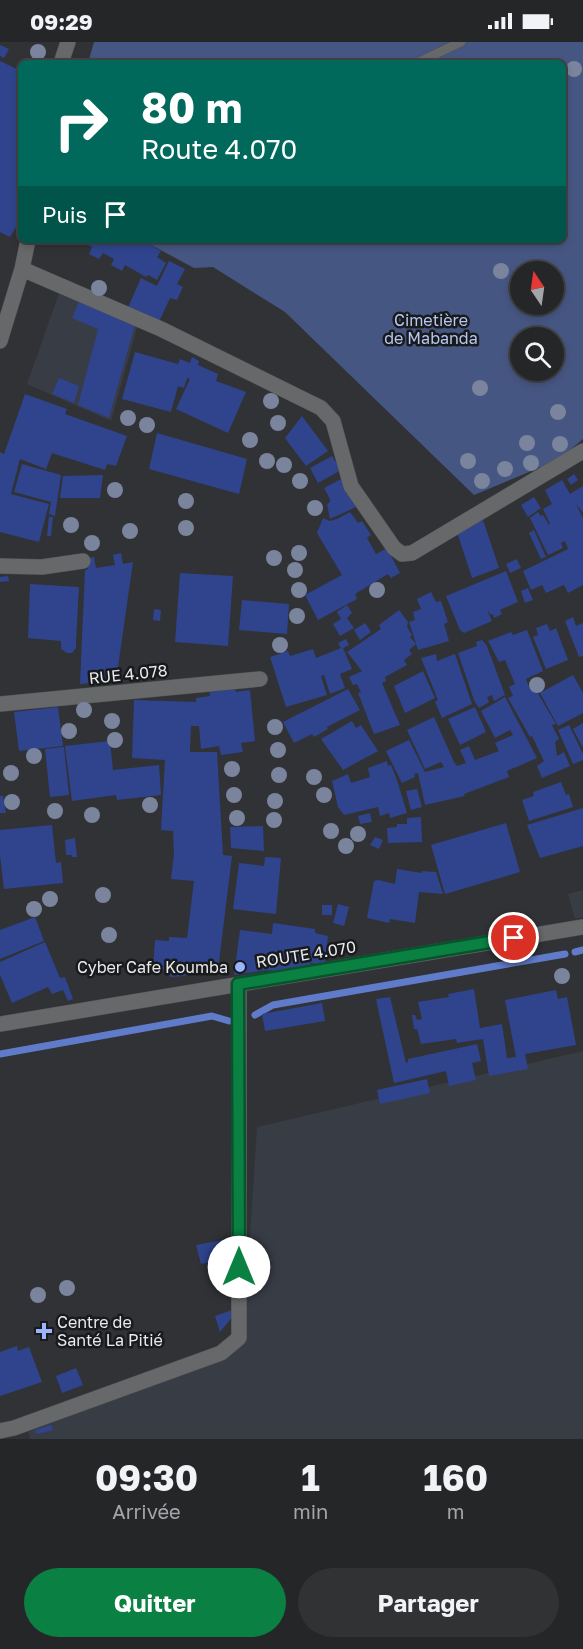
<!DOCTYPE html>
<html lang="fr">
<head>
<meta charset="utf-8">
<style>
	body { margin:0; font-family:"Golos Text",sans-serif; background:#303234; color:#f1f3f6; height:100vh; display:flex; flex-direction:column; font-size:22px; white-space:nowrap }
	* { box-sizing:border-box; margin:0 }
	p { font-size:20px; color:#a3a5a8 }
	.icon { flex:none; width:33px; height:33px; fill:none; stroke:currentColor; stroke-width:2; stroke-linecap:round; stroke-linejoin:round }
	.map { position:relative; height:1397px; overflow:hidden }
	.sheet { display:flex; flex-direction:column; background:#242628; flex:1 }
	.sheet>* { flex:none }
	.guide { position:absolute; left:18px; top:18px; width:548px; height:183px; border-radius:9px; box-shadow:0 3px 9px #0003,0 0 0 2px #414345; background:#00695c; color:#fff; overflow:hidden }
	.needle { width:39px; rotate:347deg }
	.buttons { position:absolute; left:510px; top:219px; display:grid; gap:12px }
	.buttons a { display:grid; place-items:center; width:54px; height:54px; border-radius:50%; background:#242628; box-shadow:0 3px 9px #0003,0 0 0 2px #414345; font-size:30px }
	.pin { position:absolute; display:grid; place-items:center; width:51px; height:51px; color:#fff; margin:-26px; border:3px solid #fff; border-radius:50%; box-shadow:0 2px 6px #0007 }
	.me { position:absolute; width:66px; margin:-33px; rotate:0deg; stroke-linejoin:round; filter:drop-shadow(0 0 4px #0008) }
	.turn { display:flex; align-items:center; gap:21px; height:126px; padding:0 24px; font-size:27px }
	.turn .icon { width:78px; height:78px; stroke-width:2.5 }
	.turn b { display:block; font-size:42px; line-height:51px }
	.then { display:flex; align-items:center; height:57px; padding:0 24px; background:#0003; gap:12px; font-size:22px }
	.eta { display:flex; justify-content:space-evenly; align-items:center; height:102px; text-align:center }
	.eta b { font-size:36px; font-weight:700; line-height:42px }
	.button { display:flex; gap:12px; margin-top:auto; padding:12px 24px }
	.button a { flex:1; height:69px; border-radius:36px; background:#0b8043; color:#fff; font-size:24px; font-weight:700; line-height:69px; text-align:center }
	.button a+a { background:#303234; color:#f1f3f6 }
	.status { display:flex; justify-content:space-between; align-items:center; height:42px; padding:0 30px; background:#242628; direction:ltr }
	.status svg { height:16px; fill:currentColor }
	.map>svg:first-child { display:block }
	.built { fill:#383c45 }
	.green { fill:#465682; fill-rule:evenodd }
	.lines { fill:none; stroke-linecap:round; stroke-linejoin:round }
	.stream { stroke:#607bc9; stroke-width:7 }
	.building { fill:#2f448d }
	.service-casing { stroke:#4e4f53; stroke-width:10 }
	.minor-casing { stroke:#4e4f53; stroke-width:16 }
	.service { stroke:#67686a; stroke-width:9 }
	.minor { stroke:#67686a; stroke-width:15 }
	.tree { fill:#7a849d }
	.route-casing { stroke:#07532c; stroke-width:15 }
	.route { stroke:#0b8043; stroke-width:10 }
	.poi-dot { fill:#9ab5fd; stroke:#191a1c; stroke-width:2 }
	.labels { text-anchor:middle; stroke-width:5; stroke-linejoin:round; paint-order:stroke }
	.park-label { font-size:16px; fill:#b6c7f1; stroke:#191a1c }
	.street-label { font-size:16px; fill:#e9eaed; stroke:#191a1c }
	.poi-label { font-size:16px; fill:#e9eaed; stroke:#191a1c; text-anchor:end }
</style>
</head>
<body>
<div class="status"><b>09:29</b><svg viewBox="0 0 49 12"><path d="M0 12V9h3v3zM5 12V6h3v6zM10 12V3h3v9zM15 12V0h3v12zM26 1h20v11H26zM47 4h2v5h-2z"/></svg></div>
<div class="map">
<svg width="583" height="1397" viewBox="0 0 583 1397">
	<rect width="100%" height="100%" fill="#303236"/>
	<path class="built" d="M61 246 139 279 111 379 27 342Z
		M583 848V875L575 877 568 852Z
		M583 1009V1397H30L28 1390 243 1301 257 1085Z"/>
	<path class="green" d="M94 0H583V397L558 418 474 453 285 270 213 225 194 226 142 198H562V21H88ZM520 230H554V262H520ZM520 296H554V328H520Z"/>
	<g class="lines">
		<path class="stream" d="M575 910 583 908
			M255 973 273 963 565 912
			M0 1012 212 974 229 979"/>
	</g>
	<path class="building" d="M0 3 9 7 4 16 0 14Z
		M0 19 21 29V177L10 195 0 190Z
		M79 198H142L161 209 157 215 166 221 157 238 148 233 146 235 125 223 122 229 111 223 114 217 103 211 99 217 89 212 92 205Z
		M169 219 185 227 177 242 183 245 177 258 170 256 157 284 126 270 141 236 157 244Z
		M81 255 136 279 109 376 78 363 98 287 72 276Z
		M135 310 178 322 180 317 190 321 192 315 199 319 198 323 218 332 216 339 246 350 228 391 176 367 190 337 187 336 184 346 178 344 171 370 122 357Z
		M59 336 79 344 74 361 52 352Z
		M25 352 67 367 65 372 127 394 116 424 107 422 105 428 52 411 46 427 20 417 11 452 49 462 39 500 0 490V410L4 412Z
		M302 374 328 409 306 424 285 396Z
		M157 391 247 417 239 452 149 427Z
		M332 414 341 428 318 441 310 426Z
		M22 422 61 433 55 474 49 472 51 460 14 450Z
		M574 432 578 438 571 443 567 437Z
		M103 433 100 456H60L63 434Z
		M343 436 358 464 330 477 327 462 330 460V457L324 446Z
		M562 438 570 452 583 444V471L576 462 583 476V543L568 551 564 543 546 551 542 543 531 548 523 529 568 507 565 499 561 501 563 506 548 513 530 476 538 470 541 474 543 473 549 483 550 482 543 467 552 462 545 448Z
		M534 455 541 466 528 475 521 463Z
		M350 470 358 481 362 479 371 493 367 496 376 512 387 506 400 531 391 536 388 532 355 552 357 557 318 578 305 553 342 533 317 491 323 476 330 479 337 477Z
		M49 475H53L51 494H47Z
		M483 478 499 526 472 536 456 487Z
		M534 488 546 515 541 517 529 491Z
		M121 511 123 522 133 520 116 639 80 642 85 528 88 527 86 517 94 515 96 526 115 523 113 513Z
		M517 517 521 526 510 531 506 522Z
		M506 529 518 560 500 568 502 572 494 576 493 572 491 573 487 568 492 579 464 591 460 588 446 554Z
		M180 531 233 534 228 604 175 600Z
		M8 534 9 539 0 540V535Z
		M30 542 79 545 76 600V606L72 611H67L61 607V599L28 596Z
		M528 546 533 558 525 561 521 549Z
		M431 550 436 560 441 559 448 580 444 582 449 599 418 608 409 580 415 578 413 570 421 567 417 557Z
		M242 558 289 562 287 592 239 588Z
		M347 563 352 571 347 576 354 586 340 594 333 582 341 577 337 570Z
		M154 567 161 568 160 579 153 578Z
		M399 568 408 580 407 585 412 593 410 595 416 602 409 608 412 612 404 618 407 623 385 635 386 639 382 641 400 683 374 692 358 651 361 650 357 642 353 643 349 635 362 629 347 610 381 587 379 583Z
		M573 575 576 584 583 581V614L579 615 565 579Z
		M365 581 371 590 360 598 354 588Z
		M547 582 550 589 556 586 568 618 546 627 533 595 538 593 536 586Z
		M527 588 543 629 526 637 530 647 534 645 556 682 552 683 559 697 555 700 557 714 564 710 570 724 542 736 537 724 544 719 532 694 530 695 508 656 513 654 509 645 515 642 505 618 499 620 488 599 511 590 513 593Z
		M346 597 349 603 343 606 352 627 340 632 345 646 330 652 324 633 321 634 327 653 286 665 270 615 288 609 290 614 313 607 316 616 341 606 338 601Z
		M482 598 487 604 505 653 494 659 492 653 487 655 489 660 479 666 474 658 458 611 477 604 476 600Z
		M436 612 437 619 455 612 472 662 442 676 435 660 438 658 421 616Z
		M423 629 435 656 405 671 394 644Z
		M573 633 583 651V671L558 684 540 651Z
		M234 644 236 650 250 648 255 699 241 701 243 710 221 713 219 704 201 707 199 684H191L190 710H217L223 813 232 814 218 928 209 929 205 933H197L193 930 187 931 185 934 171 935 168 933V927L166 926 160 931 153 926 155 898 169 899V895L187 896 194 839 171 837 174 812 173 789 161 788 165 718 132 716 134 658 196 660V656L210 654 209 648Z
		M348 647 360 668 327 685 328 687 314 695 312 692 294 701 283 680Z
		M505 655 537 716 507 729 509 735 464 752 465 754 425 763 418 731 414 732 415 735 402 741 386 709 409 698 425 730 444 725 441 720 425 727 407 688 434 675 454 720 457 724 466 721 460 708 469 704 475 718 499 709 495 701 513 693 510 688 495 696 481 669Z
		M58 665 63 704 19 709 14 670Z
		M475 665 486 690 460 703 448 677Z
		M352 679 356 686 361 683 378 709 343 728 321 697Z
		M583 681V706L573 687Z
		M569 683 583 712V718L573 722 558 688Z
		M110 699 113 728 159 723 161 753 117 758 116 753 72 759 65 704Z
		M64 705 69 753 50 755 45 707Z
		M387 719 388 724 391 723 397 738 407 771 390 776 389 771 380 774 378 765 344 773 338 765 332 739 348 732 351 741 370 735 368 726Z
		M561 740 566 753 569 752 573 765 529 779 522 758 534 754 533 750Z
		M417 747 422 765 411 768 406 749Z
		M0 754H3L6 771H0Z
		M583 766V804L540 816 527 783Z
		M370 771 372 780 360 782 358 774Z
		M421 775 422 800 388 801 387 786 397 785V782H407V776Z
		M506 781 520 830 445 852 431 803Z
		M52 783 56 821 61 820 63 841 4 847 0 813V788Z
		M263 784 264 809 231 806 230 785Z
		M375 795 383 798 379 807 370 803Z
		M75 796 77 815H72V813H66L65 798Z
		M265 815 281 816 276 872 233 867 239 821 264 824Z
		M397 827 422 831V829L436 830 443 852 419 850 415 881 390 877 389 881 367 876 374 839 378 838 395 842Z
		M338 862 349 865 344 884 333 881Z
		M322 863H332V873H322Z
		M35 875 44 899 0 917V888Z
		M273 881 315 887V891L328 894 325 922 310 921 311 928 281 930 267 928 234 933 240 888 272 892Z
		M45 900 60 936 65 935 73 957 68 959 63 948 52 952 48 945 12 961 0 933V920Z
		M474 947 480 986 502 982 507 1016 516 1015 505 958 556 948 558 957 567 955 576 1003 525 1012 528 1027 489 1034 483 997 457 1001 456 997 421 1002 417 987H414L412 973H415L417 978 422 977 418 960 449 955 448 952Z
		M390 955 406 1021 408 1020V1017L477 1002 481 1019 472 1021 476 1038 449 1044 446 1029 394 1041 376 957Z
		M322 961 325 979 265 989 262 972Z
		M427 1037 430 1051 380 1062 377 1048Z
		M223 1198 225 1207H222L223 1217 201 1222 196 1203Z
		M232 1268 233 1274 220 1290 215 1274Z
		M17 1304 18 1309 29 1305 42 1340 0 1354V1310Z
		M76 1326 83 1343 62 1351 56 1334Z
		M51 1383 53 1388 36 1392 35 1388Z"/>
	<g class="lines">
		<defs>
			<path id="service" d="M417 21 461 0"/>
			<path id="minor" d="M61 21 68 0
				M22 227 161 287 321 366 333 379 351 444 394 506 402 512 412 511 583 409
				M0 299 22 227 28 198
				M0 524 42 525 83 519
				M0 662 260 637
				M0 982 583 885
				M0 1389 14 1386 221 1311 239 1296V942"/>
		</defs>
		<use href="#service" class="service-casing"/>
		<use href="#minor" class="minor-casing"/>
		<use href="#service" class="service"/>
		<use href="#minor" class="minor"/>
	</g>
	<g class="tree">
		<circle cx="38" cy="10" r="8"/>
		<circle cx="574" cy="27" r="8"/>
		<circle cx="501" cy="229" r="8"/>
		<circle cx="99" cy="246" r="8"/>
		<circle cx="480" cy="346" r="8"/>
		<circle cx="271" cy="359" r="8"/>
		<circle cx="558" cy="370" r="8"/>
		<circle cx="128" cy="376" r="8"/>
		<circle cx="278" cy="381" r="8"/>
		<circle cx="147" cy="383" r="8"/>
		<circle cx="250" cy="398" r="8"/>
		<circle cx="527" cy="401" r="8"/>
		<circle cx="560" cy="402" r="8"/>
		<circle cx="267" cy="419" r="8"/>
		<circle cx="468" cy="419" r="8"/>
		<circle cx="531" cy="421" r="8"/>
		<circle cx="284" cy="423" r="8"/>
		<circle cx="505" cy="427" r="8"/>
		<circle cx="300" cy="439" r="8"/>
		<circle cx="482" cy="439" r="8"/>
		<circle cx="115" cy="448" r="8"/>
		<circle cx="186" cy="459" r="8"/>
		<circle cx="315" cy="466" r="8"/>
		<circle cx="71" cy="483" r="8"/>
		<circle cx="186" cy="486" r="8"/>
		<circle cx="130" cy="489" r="8"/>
		<circle cx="92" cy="501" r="8"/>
		<circle cx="299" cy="511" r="8"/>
		<circle cx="274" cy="516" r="8"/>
		<circle cx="295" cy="528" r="8"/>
		<circle cx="299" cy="548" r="8"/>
		<circle cx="377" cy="548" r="8"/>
		<circle cx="297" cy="574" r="8"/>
		<circle cx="280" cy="603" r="8"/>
		<circle cx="537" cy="643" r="8"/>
		<circle cx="84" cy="668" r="8"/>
		<circle cx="112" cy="679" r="8"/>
		<circle cx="275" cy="685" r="8"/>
		<circle cx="69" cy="689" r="8"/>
		<circle cx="115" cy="698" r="8"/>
		<circle cx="278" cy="708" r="8"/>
		<circle cx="34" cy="714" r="8"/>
		<circle cx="232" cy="727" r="8"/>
		<circle cx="11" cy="731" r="8"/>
		<circle cx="279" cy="733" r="8"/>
		<circle cx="314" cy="735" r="8"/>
		<circle cx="234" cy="753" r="8"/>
		<circle cx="324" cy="753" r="8"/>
		<circle cx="275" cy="759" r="8"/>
		<circle cx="12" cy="760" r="8"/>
		<circle cx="150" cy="763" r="8"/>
		<circle cx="55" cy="769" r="8"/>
		<circle cx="92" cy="773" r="8"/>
		<circle cx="237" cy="776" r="8"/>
		<circle cx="274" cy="778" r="8"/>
		<circle cx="331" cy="789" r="8"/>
		<circle cx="358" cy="792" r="8"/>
		<circle cx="346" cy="804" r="8"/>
		<circle cx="103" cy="853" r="8"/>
		<circle cx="50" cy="857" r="8"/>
		<circle cx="34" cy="867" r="8"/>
		<circle cx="109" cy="893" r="8"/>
		<circle cx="562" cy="934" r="8"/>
		<circle cx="67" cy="1246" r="8"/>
		<circle cx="38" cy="1253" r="8"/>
	</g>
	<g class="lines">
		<defs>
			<path id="route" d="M239 1225 238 942 514 896"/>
		</defs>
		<use href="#route" class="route-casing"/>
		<use href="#route" class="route"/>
	</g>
	<g class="poi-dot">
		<circle cx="240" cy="925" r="6"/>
		<path d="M41 1280h6v6h6v6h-6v6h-6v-6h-6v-6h6z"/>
	</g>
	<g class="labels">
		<g class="park-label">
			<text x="431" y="284">Cimetière<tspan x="431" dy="18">de Mabanda</tspan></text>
		</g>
		<g class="street-label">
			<text transform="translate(128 632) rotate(-6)" y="6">RUE 4.078</text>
			<text transform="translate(306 912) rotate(-9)" y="6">ROUTE 4.070</text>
		</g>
		<g class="poi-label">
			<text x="228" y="931">Cyber Cafe Koumba</text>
			<text x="57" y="1286" text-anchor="start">Centre de<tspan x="57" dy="18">Santé La Pitié</tspan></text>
		</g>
	</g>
</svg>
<div class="buttons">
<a><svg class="needle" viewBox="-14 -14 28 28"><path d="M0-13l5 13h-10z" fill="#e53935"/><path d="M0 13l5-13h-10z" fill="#a3a5a8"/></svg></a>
<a><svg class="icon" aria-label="search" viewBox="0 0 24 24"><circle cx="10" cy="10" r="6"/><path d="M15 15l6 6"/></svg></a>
</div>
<div class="pin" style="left:514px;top:896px;background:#d93025"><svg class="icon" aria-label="arrive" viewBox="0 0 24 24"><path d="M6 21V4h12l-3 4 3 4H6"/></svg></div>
<svg class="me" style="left:239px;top:1225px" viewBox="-20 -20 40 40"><circle r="19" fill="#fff"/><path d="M0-13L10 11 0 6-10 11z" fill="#0b8043"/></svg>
<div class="guide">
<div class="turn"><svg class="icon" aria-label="right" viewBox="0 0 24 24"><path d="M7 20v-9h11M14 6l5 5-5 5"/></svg><div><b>80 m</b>Route 4.070</div></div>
<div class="then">Puis<svg class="icon" aria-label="arrive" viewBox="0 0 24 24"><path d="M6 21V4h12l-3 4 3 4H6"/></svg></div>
</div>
</div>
<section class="sheet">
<div class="eta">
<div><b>09:30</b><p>Arrivée</p></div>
<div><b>1</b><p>min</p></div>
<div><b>160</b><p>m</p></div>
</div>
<div class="button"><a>Quitter</a><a>Partager</a></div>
</section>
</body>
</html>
